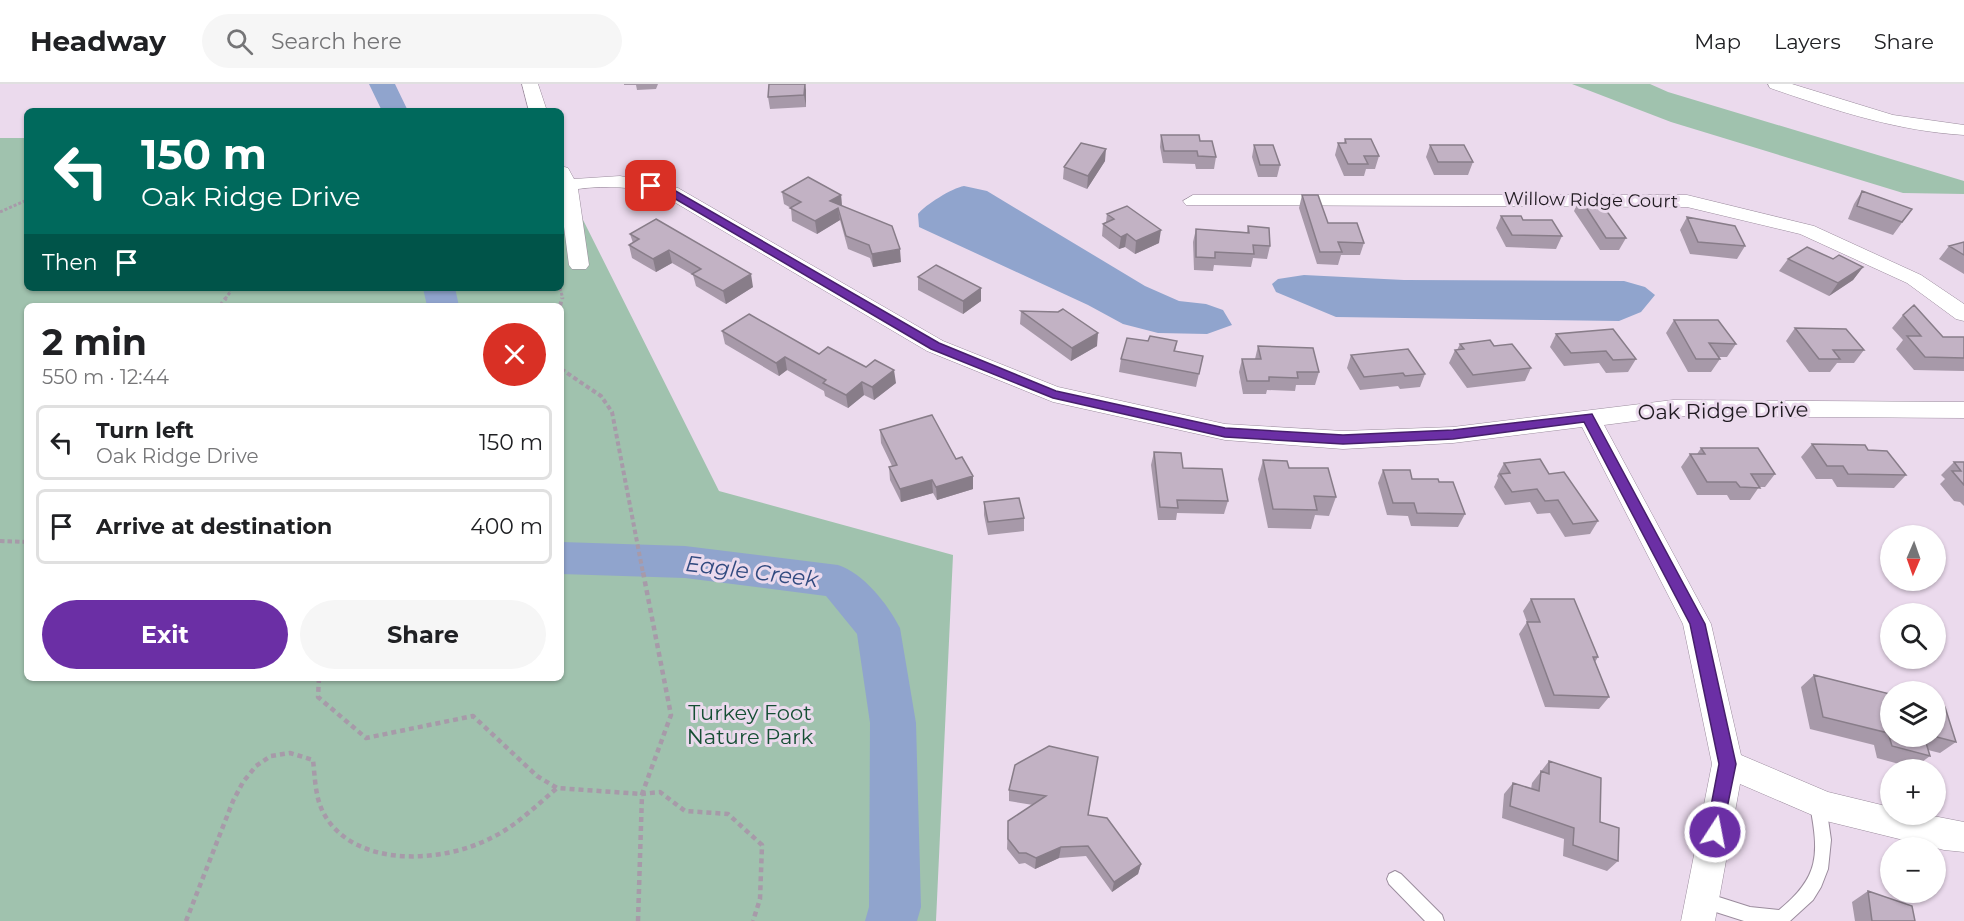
<!DOCTYPE html>
<html lang="en">
<head>
<meta charset="utf-8">
<style>
	body { margin:0; font-family:Montserrat,sans-serif; background:#f6f6f6; color:#202124; height:100vh; display:flex; flex-direction:column; font-size:22px; white-space:nowrap }
	* { box-sizing:border-box; margin:0 }
	p { font-size:20px; color:#757577 }
	.icon { flex:none; width:33px; height:33px; fill:none; stroke:currentColor; stroke-width:2; stroke-linecap:round; stroke-linejoin:round }
	.map { position:relative; flex:1; overflow:hidden }
	.details { position:absolute; left:24px; top:219px; width:540px; height:378px; display:flex; flex-direction:column; background:#fff; border-radius:9px; box-shadow:0 2px 4px #0004 }
	.details>* { flex:none }
	.hud { position:absolute; left:24px; top:24px; width:540px; height:183px; border-radius:9px; box-shadow:0 2px 4px #0004; background:#00695c; color:#fff; overflow:hidden }
	.needle { width:39px; rotate:182deg }
	.fabs { position:absolute; left:1880px; top:441px; display:grid; gap:12px }
	.fabs a { display:grid; place-items:center; width:66px; height:66px; border-radius:50%; background:#fff; box-shadow:0 2px 4px #0004; font-size:30px }
	.pin { position:absolute; display:grid; place-items:center; width:51px; height:51px; color:#fff; margin:-26px; border-radius:12px; box-shadow:0 3px 9px #0006 }
	.me { position:absolute; width:66px; margin:-33px; rotate:11deg; stroke-linejoin:round; filter:drop-shadow(0 0 4px #0008) }
	.turn { display:flex; align-items:center; gap:21px; height:126px; padding:0 18px; font-size:27px }
	.turn .icon { width:78px; height:78px; stroke-width:2.5 }
	.turn b { display:block; font-size:42px; line-height:51px }
	.then { display:flex; align-items:center; height:57px; padding:0 18px; background:#0003; gap:12px; font-size:22px }
	.round { display:grid; place-items:center; flex:none; width:63px; height:63px; border-radius:32px; background:#f6f6f6 }
	.head { display:flex; align-items:center; justify-content:space-between; height:102px; padding:0 18px }
	h1 { font-size:36px; font-weight:700; line-height:45px }
	.primary-button { display:flex; gap:12px; margin-top:auto; padding:12px 18px }
	.primary-button a { flex:1; height:69px; border-radius:36px; background:#6b2fa5; color:#fff; font-size:24px; font-weight:700; line-height:69px; text-align:center }
	.primary-button a+a { background:#f6f6f6; color:#202124 }
	ul { padding:0; list-style:none }
	li { display:flex; align-items:center; gap:18px; height:75px; margin:0 12px 9px; padding:0 6px; border:3px solid #e0e0e0; border-radius:9px }
	li div { flex:1 }
	li b { display:block; font-size:22px }
	li em { font-style:normal }
	header { display:flex; align-items:center; gap:36px; box-sizing:border-box; height:84px; padding:0 30px; background:#fff; border-bottom:2px solid #e0e0e0 }
	header strong { font-size:28px }
	nav { display:flex; gap:33px; margin-inline-start:auto; font-size:21px }
	.search { width:420px; height:54px; background:#f6f6f6; display:flex; align-items:center; gap:15px; box-sizing:border-box; padding:0 21px; border-radius:33px; color:#757577; font-size:22px }
	.map>svg:first-child { display:block }
	.green { fill:#a0c2ae; fill-rule:evenodd }
	.water { fill:#90a4cd }
	.lines { fill:none; stroke-linecap:round; stroke-linejoin:round }
	.river { fill:#90a4cd; fill-rule:evenodd }
	.service-casing { stroke:#9b8c9d; stroke-width:2 }
	.minor-casing { stroke:#9b8c9d; stroke-width:1 }
	.path-far2 { stroke:#a79aa9; stroke-width:3; stroke-dasharray:3 2; stroke-linecap:butt }
	.path-far1 { stroke:#a79aa9; stroke-width:4; stroke-dasharray:4.5 3; stroke-linecap:butt }
	.path { stroke:#a79aa9; stroke-width:4.5; stroke-dasharray:5 4; stroke-linecap:butt }
	.service { fill:#fff; fill-rule:evenodd }
	.minor { fill:#fff; fill-rule:evenodd }
	.wall { fill:#a799a9 }
	.shaded-wall { fill:#887d89 }
	.building { fill:#c2b2c4; stroke:#887d89; stroke-width:1.5 }
	.route { fill:#6b2fa5; stroke:#461f6b; stroke-width:1.5 }
	.labels { text-anchor:middle; stroke-width:6; stroke-linejoin:round; paint-order:stroke }
	.far-street-label { font-size:18px; fill:#201b21; stroke:#ebdaed }
	.street-label { font-size:21px; fill:#201b21; stroke:#ebdaed }
	.park-label { font-size:21px; fill:#164f34; stroke:#ebdaed }
	.water-label { font-size:22px; font-style:italic; fill:#314a7f; stroke:#ebdaed }
</style>
</head>
<body>
<header>
<strong>Headway</strong>
<div class="search"><svg class="icon" aria-label="search" viewBox="0 0 24 24"><circle cx="10" cy="10" r="6"/><path d="M15 15l6 6"/></svg>Search here</div>
<nav><a>Map</a><a>Layers</a><a>Share</a></nav>
</header>
<div class="map">
<svg width="1964" height="837" viewBox="0 0 1964 837">
	<rect width="100%" height="100%" fill="#ebdaed"/>
	<path class="green" d="M1572 0H1650L1668 8 1964 97V110L1903 109 1671 38Z
		M0 54H27V204H561V92L719 407 953 471 936 837H0ZM27 222H561V594H27Z"/>
	<path class="water" d="M964 102 987 107 1145 202 1179 217 1206 220 1223 226 1232 241 1207 250 1158 249 1123 240 1088 221 919 143 918 130C925 121 952 104 964 102Z
		M1304 191 1404 196 1624 197 1645 203 1655 211 1641 228 1619 237 1336 233 1276 208 1272 200 1278 195Z"/>
	<g class="lines">
		<path class="river" d="M369 0H395L408 27H382Z
			M423 204H455L459 222H427Z
			M561 458 685 462 838 481C863 489 888 520 900 544L916 639 921 823 917 837H865L869 823 870 639 857 550 826 512 685 494 561 490Z"/>
		<defs>
			<path id="service" d="M1818 714 1823 716 1826 721 1831 756 1828 785 1821 803 1813 816 1790 837H1744L1697 822 1695 816 1697 810 1703 808 1750 823 1779 826C1820 793 1819 770 1810 721L1813 716Z
				M1395 787 1401 790 1442 831 1444 837H1425L1389 800 1387 795 1389 790Z"/>
			<path id="minor" d="M522 0H538L547 27H529Z
				M1768 0H1792L1893 31 1964 41V51C1896 47 1834 26 1770 4Z
				M561 82 568 84 574 95 620 92 678 104 943 257 1058 303 1225 340 1343 347 1453 343 1673 316 1964 318V334L1673 332 1604 341 1711 540 1741 671 1828 708 1890 723V730H1923L1964 738V768L1944 766 1826 737 1740 700 1715 837H1681L1712 680 1683 540 1582 343 1453 359 1343 365 1225 356 1053 318 927 267 664 112C636 103 608 101 578 105L589 181 586 185H572L569 181 561 120Z
				M1193 111H1687L1814 142 1921 191 1964 220V237L1956 235 1907 199 1800 150 1687 123 1186 121 1183 117Z"/>
		</defs>
		<use href="#service" class="service-casing"/>
		<use href="#minor" class="minor-casing"/>
		<path class="path-far2" d="M0 128 27 116
			M560 204 563 215
			M225 215 231 207 229 204"/>
		<path class="path-far1" d="M220 222 226 214
			M560 222 562 214
			M561 285 601 312 612 328 643 489
			M0 457 27 458"/>
		<path class="path" d="M319 594 318 613 366 654 473 632 537 692 557 704 642 710 671 631 643 488
			M186 837 233 717 243 698 256 682 271 672 290 669 313 676C315 693 315 714 324 730 355 785 443 779 491 754 516 742 536 722 557 704
			M638 837 642 710 660 708 685 727 728 730 762 761 760 815 753 837"/>
		<use href="#service" class="service"/>
		<use href="#minor" class="minor"/>
	</g>
	<path class="wall" d="M624 0H658L656 5 637 6 636 1H624Z
		M769 0H805L806 23 770 25 768 13Z
		M1161 51 1200 57 1216 73 1214 85H1196L1195 80 1163 79 1160 63Z
		M1345 55 1379 72 1375 85H1366L1364 92H1344L1335 71 1338 59H1344Z
		M1254 61 1280 81 1277 93H1258L1252 73Z
		M1430 61 1473 78 1468 91H1434L1426 73Z
		M1105 77 1087 105 1063 95 1064 83Z
		M1862 107 1912 125 1893 151 1848 135 1854 120Z
		M782 108 841 111 842 122 901 178 873 183 870 174 848 165 840 136 817 150 792 137 791 124 784 120Z
		M1302 111 1328 139 1364 159 1360 171H1341L1338 181 1317 180 1299 124Z
		M1580 114 1626 154 1619 166H1600L1574 127Z
		M1107 130 1159 159 1135 170 1125 163 1119 165 1102 152 1103 140 1106 138Z
		M1501 132 1523 136 1562 152 1556 165 1506 163 1496 144Z
		M1687 133 1745 162 1737 175 1690 170 1680 146Z
		M1248 142 1270 162 1267 175 1253 174 1251 183 1214 181 1213 187 1194 186 1193 158 1196 145 1247 148Z
		M630 150 753 203 726 220 696 202 693 191 672 179 656 188 632 174 629 161 633 159Z
		M1964 158V190L1939 175 1949 162Z
		M1788 175H1833L1863 183 1853 196 1829 212 1779 187Z
		M918 193 981 204V217L963 230 918 206Z
		M1021 227 1058 228 1097 262 1071 277 1020 240Z
		M1903 231 1943 253H1964V287L1914 286 1896 265 1903 256 1892 244Z
		M1674 236 1736 260 1727 273H1718L1720 275 1711 288H1688L1666 249Z
		M1795 244 1864 266 1854 279H1837L1830 288H1809L1786 257Z
		M722 247 819 270 896 299 874 316 864 311 848 324 825 312 824 307 787 286 779 292 725 260Z
		M1556 250 1636 275 1628 288 1606 289 1599 279 1564 282 1550 263Z
		M1148 257H1177L1175 267 1203 272 1196 303 1119 288 1121 275Z
		M1460 260 1494 262 1531 284 1525 297 1467 304 1449 279 1455 266H1457Z
		M1258 262 1319 288 1315 301H1296L1295 307 1267 306 1266 310H1243L1239 288 1242 275H1255Z
		M1351 271 1425 290 1420 303 1400 305 1398 302 1360 306 1347 284Z
		M880 346 956 375 973 405 937 416 933 409 901 418 890 396 889 383 892 382 881 359Z
		M1812 360 1868 366 1906 391 1894 404 1837 403 1832 395H1816L1801 373Z
		M1701 364 1775 390 1765 403H1759L1750 416H1730L1727 411H1697L1681 383 1690 370H1697Z
		M1154 368 1183 384 1228 417 1224 430 1177 429 1176 436H1158L1151 381Z
		M1263 376 1289 384 1336 413 1329 432 1315 431 1311 445 1268 444 1258 395Z
		M1954 378H1964V422L1960 418 1954 417 1940 400 1945 395 1941 391Z
		M1504 379 1549 390 1598 437 1590 450 1565 453 1550 429 1537 430 1530 418 1505 421 1494 403 1498 394 1497 392Z
		M1383 386 1412 395 1439 398 1465 430 1458 443 1411 442 1408 432 1387 431 1378 399Z
		M984 418 1024 434V447L988 451 984 431Z
		M1531 515 1598 573 1595 578 1609 613 1599 625 1545 623 1519 550 1527 538 1523 527Z
		M1814 591 1890 610V652H1935L1956 658 1940 669 1928 666 1930 672 1914 684 1877 674 1874 661 1810 645 1801 603Z
		M1549 677 1600 738 1618 777 1607 787 1563 772 1564 755 1502 734 1504 710 1513 699 1531 705 1532 699Z
		M1015 681 1088 731 1141 780 1138 790 1112 808 1086 772 1059 774 1035 785 1025 779 1019 780 1007 765 1008 737 1033 721 1009 717V706Z
		M1868 807 1915 837H1855L1852 818Z"/>
	<path class="shaded-wall" d="M805 0 806 6V23L804 11Z
		M1106 65 1105 77 1087 105 1088 92Z
		M841 111 842 124 838 126 840 136 817 150 815 137 830 117Z
		M1161 146 1159 159 1135 170 1136 157Z
		M1127 150 1125 163 1119 165 1121 153Z
		M900 165 901 178 873 183 872 170Z
		M669 166 672 179 656 188 653 175Z
		M1863 183 1853 196 1829 212 1838 199Z
		M751 190 753 203 726 220 723 207Z
		M981 204V217L963 230V217Z
		M1098 249 1097 262 1071 277 1072 264Z
		M785 273 787 286 779 292 776 279Z
		M894 286 896 299 874 316 872 303Z
		M862 298 864 311 848 324 846 311Z
		M973 392V405L937 416 936 403Z
		M932 396 933 409 901 418 900 405Z
		M1061 763 1059 774 1035 785 1036 774Z
		M1141 780 1138 790 1112 808 1114 798Z"/>
	<path class="building" d="M769 0H805L804 11 768 13Z
		M1161 51H1199L1200 57H1212L1216 73 1198 72 1197 67H1164Z
		M1345 55H1371L1379 72H1364L1368 80H1348L1338 59H1346Z
		M1081 59 1106 65 1088 92 1064 83Z
		M1254 61H1273L1280 81H1260Z
		M1430 61H1464L1473 78H1438Z
		M808 93 841 111 830 117 892 142 900 165 872 170 869 161 846 152 838 124 815 137 790 124 801 118 782 108Z
		M1862 107 1912 125 1902 138 1857 122Z
		M1302 111H1318L1328 139H1357L1364 159 1338 158 1342 168H1320Z
		M1596 112 1626 154H1606L1580 114Z
		M1127 122 1161 146 1136 157 1127 150 1121 153 1103 140 1114 135 1107 130Z
		M1501 132H1521L1523 136H1552L1562 152 1512 151Z
		M1687 133 1735 142 1745 162 1698 158Z
		M656 135 751 190 723 207 692 190 701 185 669 166 653 175 629 161 639 155 630 150Z
		M1248 142 1269 144 1270 162 1253 161 1254 170 1215 168V174L1196 173V145L1249 149Z
		M1964 158V171L1949 162Z
		M1807 163 1833 175 1839 171 1863 183 1838 199 1788 175Z
		M936 181 981 204 963 217 918 193Z
		M1914 221 1943 253H1964V274L1925 273 1907 252H1921L1903 231Z
		M1063 225 1098 249 1072 264 1021 227 1058 228Z
		M749 230 819 270 828 263 866 283 875 276 894 286 872 303 862 298 846 311 823 299 826 296 785 273 776 279 722 247Z
		M1674 236H1718L1736 260 1709 259 1720 275H1696Z
		M1795 244 1846 245 1864 266H1833L1840 275H1819Z
		M1613 245 1636 275 1613 276 1606 267 1571 269 1556 250Z
		M1150 252 1177 257 1174 267 1203 272 1199 290 1121 275 1127 254 1148 257Z
		M1490 256 1494 262 1512 260 1531 284 1473 291 1455 266 1464 265 1460 260Z
		M1258 262 1313 264 1319 288H1297L1298 294 1269 293V297H1247L1242 275H1261Z
		M1408 265 1425 290 1405 292 1403 289 1364 293 1351 271Z
		M932 331 956 375 962 373 973 392 936 403 932 396 900 405 889 383 897 381 880 346Z
		M1812 360 1865 361 1868 366 1887 367 1906 391 1848 390 1843 382H1827Z
		M1701 364H1758L1775 390H1751L1760 404 1740 403 1736 398H1707L1690 370H1705Z
		M1154 368 1181 369 1183 384 1222 385 1228 417 1177 416 1178 424 1160 423Z
		M1540 375 1549 390 1564 388 1598 437 1573 440 1558 416 1545 417 1537 405 1512 408 1500 390 1510 389 1504 379Z
		M1263 376 1287 377 1289 384H1328L1336 413 1314 412 1317 426 1273 425Z
		M1954 378H1964V401L1952 387H1961Z
		M1383 386H1410L1412 395H1438L1439 398H1453L1465 430 1417 429 1414 419H1393Z
		M1019 414 1024 434 988 438 984 418Z
		M1531 515H1574L1598 573H1593L1609 613 1554 611 1527 538H1540Z
		M1814 591 1890 610V652H1924L1930 672 1892 662 1888 649 1823 633Z
		M1935 620 1945 623 1956 658 1933 652H1935Z
		M1049 662 1098 673 1088 731 1107 734 1141 780 1114 798 1088 762 1061 763 1036 774 1026 769H1019L1008 755V737L1046 712 1009 706 1015 681Z
		M1549 677 1601 694 1600 738 1619 744 1618 777 1573 761 1574 744 1510 722 1513 699 1539 707 1541 687 1549 690Z
		M1868 807 1912 822 1915 837H1872Z"/>
	<path class="route" d="M647 99 674 106 939 259 1056 307 1225 344 1343 351 1453 346 1592 330 1705 540 1736 680 1721 754 1715 756 1709 754 1706 748 1719 680 1690 540 1584 338 1453 355 1343 360 1225 353 1053 314 931 265 667 110 647 104Z"/>
	<g class="labels">
		<g class="far-street-label">
			<text transform="translate(1591 116) rotate(1)" y="6">Willow Ridge Court</text>
		</g>
		<g class="street-label">
			<text transform="translate(1723 327) rotate(-1)" y="7">Oak Ridge Drive</text>
		</g>
		<g class="park-label">
			<text x="750" y="636">Turkey Foot<tspan x="750" dy="24">Nature Park</tspan></text>
		</g>
		<g class="water-label">
			<text transform="translate(752 487) rotate(7)" y="8">Eagle Creek</text>
		</g>
	</g>
</svg>
<div class="fabs">
<a><svg class="needle" viewBox="-14 -14 28 28"><path d="M0-13l5 13h-10z" fill="#e53935"/><path d="M0 13l5-13h-10z" fill="#757577"/></svg></a>
<a><svg class="icon" aria-label="search" viewBox="0 0 24 24"><circle cx="10" cy="10" r="6"/><path d="M15 15l6 6"/></svg></a>
<a><svg class="icon" aria-label="layers" viewBox="0 0 24 24"><path d="M12 4l9 5-9 5-9-5zM3 14l9 5 9-5"/></svg></a>
<a>+</a>
<a>−</a>
</div>
<div class="pin" style="left:651px;top:102px;background:#d93025"><svg class="icon" aria-label="arrive" viewBox="0 0 24 24"><path d="M6 21V4h12l-3 4 3 4H6"/></svg></div>
<svg class="me" style="left:1715px;top:748px" viewBox="-20 -20 40 40"><circle r="17" fill="#6b2fa5" stroke="#fff" stroke-width="3"/><path d="M0-11L8 9 0 5-8 9z" fill="#fff"/></svg>
<div class="hud">
<div class="turn"><svg class="icon" aria-label="left" viewBox="0 0 24 24"><path d="M17 20v-9H6M10 6l-5 5 5 5"/></svg><div><b>150 m</b>Oak Ridge Drive</div></div>
<div class="then">Then<svg class="icon" aria-label="arrive" viewBox="0 0 24 24"><path d="M6 21V4h12l-3 4 3 4H6"/></svg></div>
</div>
<section class="details">
<div class="head"><div><h1>2 min</h1><p>550 m · 12:44</p></div><a class="round" style="background:#d93025;color:#fff"><svg class="icon" aria-label="close" viewBox="0 0 24 24"><path d="M6 6l12 12M18 6L6 18"/></svg></a></div>
<ul>
<li><svg class="icon" aria-label="left" viewBox="0 0 24 24"><path d="M17 20v-9H6M10 6l-5 5 5 5"/></svg><div><b>Turn left</b><p>Oak Ridge Drive</p></div><em>150 m</em></li>
<li><svg class="icon" aria-label="arrive" viewBox="0 0 24 24"><path d="M6 21V4h12l-3 4 3 4H6"/></svg><div><b>Arrive at destination</b></div><em>400 m</em></li>
</ul>
<div class="primary-button"><a>Exit</a><a>Share</a></div>
</section>
</div>
</body>
</html>
